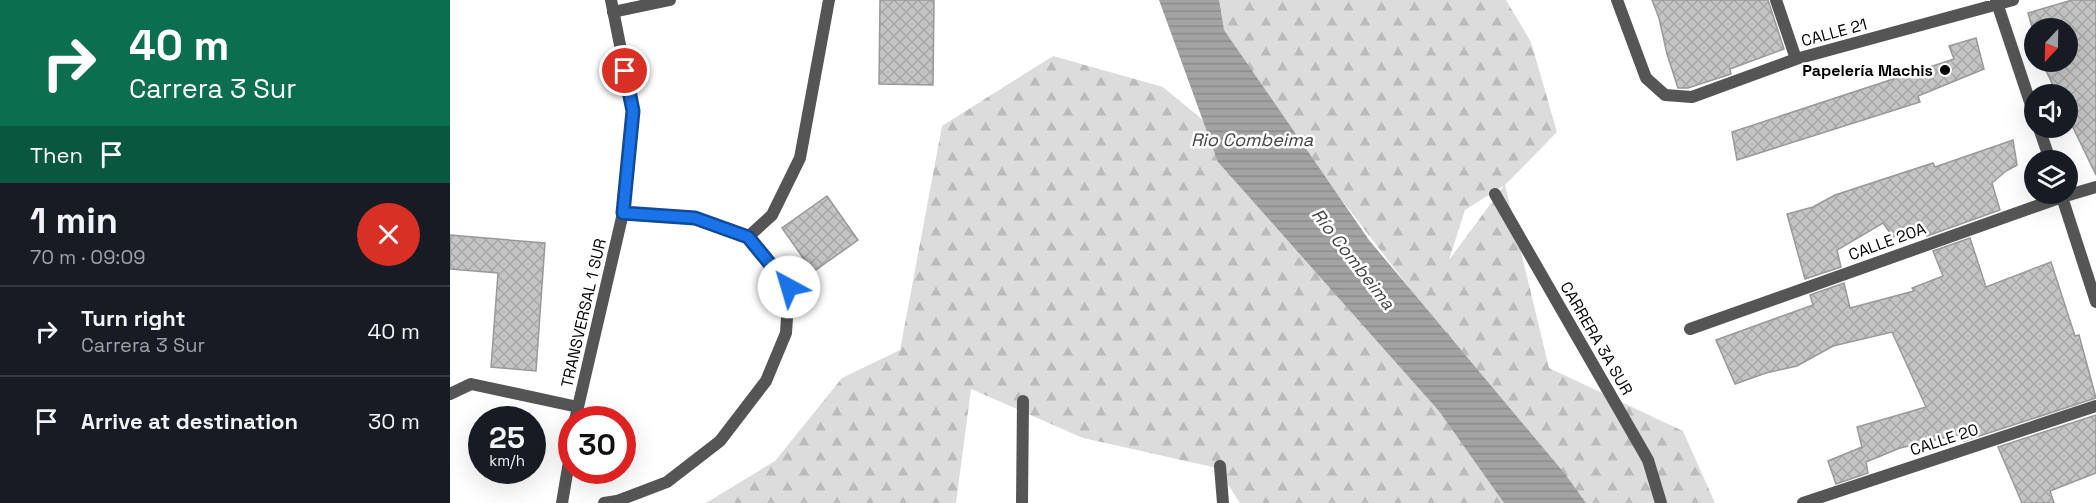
<!DOCTYPE html>
<html lang="en">
<head>
<meta charset="utf-8">
<style>
	body { margin:0; font-family:"Space Grotesk",sans-serif; background:#242831; color:#f1f3f6; height:100vh; display:flex; flex-direction:column; font-size:22px; white-space:nowrap }
	* { box-sizing:border-box; margin:0 }
	p { font-size:20px; color:#9ea1a6 }
	.icon { flex:none; width:33px; height:33px; fill:none; stroke:currentColor; stroke-width:2; stroke-linecap:round; stroke-linejoin:round }
	.map { position:relative; flex:1; overflow:hidden }
	.side { display:flex; flex-direction:column; background:#171b24; width:450px }
	.side>* { flex:none }
	.banner { background:#0b6e4f; color:#fff; overflow:hidden }
	.needle { width:39px; rotate:202deg }
	.tools { position:absolute; left:1574px; top:18px; display:grid; gap:12px }
	.tools a { display:grid; place-items:center; width:54px; height:54px; border-radius:50%; background:#171b24; box-shadow:0 6px 24px #0002; font-size:30px }
	.speed { position:absolute; left:18px; top:406px; display:flex; gap:12px; font-size:30px; font-weight:700; text-align:center }
	.speed>* { display:grid; place-content:center; width:78px; height:78px; border-radius:50%; background:#171b24; box-shadow:0 6px 24px #0002; line-height:1 }
	.speed small { font-size:15px; font-weight:400 }
	.speed .limit { border:9px solid #d22; background:#fff; color:#111 }
	.pin { position:absolute; display:grid; place-items:center; width:51px; height:51px; color:#fff; margin:-26px; border:3px solid #fff; border-radius:50%; box-shadow:0 2px 6px #0007 }
	.me { position:absolute; width:66px; margin:-33px; rotate:321deg; stroke-linejoin:round; filter:drop-shadow(0 0 4px #0008) }
	.turn { display:flex; align-items:center; gap:21px; height:126px; padding:0 30px; font-size:27px }
	.turn .icon { width:78px; height:78px; stroke-width:2.5 }
	.turn b { display:block; font-size:42px; line-height:51px }
	.then { display:flex; align-items:center; height:57px; padding:0 30px; background:#0003; gap:12px; font-size:22px }
	.round { display:grid; place-items:center; flex:none; width:63px; height:63px; border-radius:32px; background:#242831 }
	.overview { display:flex; align-items:center; justify-content:space-between; height:102px; padding:0 30px }
	h1 { font-size:36px; font-weight:800; line-height:45px }
	ul { padding:0; list-style:none }
	li { display:flex; align-items:center; gap:18px; height:90px; padding:0 30px; border-top:2px solid #363941 }
	li div { flex:1 }
	li b { display:block; font-size:22px }
	li em { font-style:normal }
	main { display:flex; flex:1; min-height:0 }
	.map>svg:first-child { display:block }
	.forest { fill:url(#forest-firs); fill-rule:evenodd }
	.water { fill:url(#water-rules) }
	.building { fill:url(#building-cross-hatch); stroke:#999; stroke-width:1.5 }
	.lines { fill:none; stroke-linecap:round; stroke-linejoin:round }
	.minor { stroke:#555; stroke-width:12 }
	.tertiary { stroke:#555; stroke-width:12 }
	.route-casing { stroke:#114b97; stroke-width:15 }
	.route { stroke:#1a73e8; stroke-width:10 }
	.poi-dot { fill:#000; stroke:#fff; stroke-width:2 }
	.labels { text-anchor:middle; stroke-width:5; stroke-linejoin:round; paint-order:stroke }
	.street-label { font-size:16px; fill:#000; stroke:#fff }
	.poi-label { font-size:16px; font-weight:bold; fill:#000; stroke:#fff; text-anchor:end }
	.water-label { font-size:18px; font-style:italic; fill:#444; stroke:#fff }
</style>
</head>
<body>
<main>
<section class="side">
<div class="banner">
<div class="turn"><svg class="icon" aria-label="right" viewBox="0 0 24 24"><path d="M7 20v-9h11M14 6l5 5-5 5"/></svg><div><b>40 m</b>Carrera 3 Sur</div></div>
<div class="then">Then<svg class="icon" aria-label="arrive" viewBox="0 0 24 24"><path d="M6 21V4h12l-3 4 3 4H6"/></svg></div>
</div>
<div class="overview"><div><h1>1 min</h1><p>70 m · 09:09</p></div><a class="round" style="background:#d93025;color:#fff"><svg class="icon" aria-label="close" viewBox="0 0 24 24"><path d="M6 6l12 12M18 6L6 18"/></svg></a></div>
<ul>
<li><svg class="icon" aria-label="right" viewBox="0 0 24 24"><path d="M7 20v-9h11M14 6l5 5-5 5"/></svg><div><b>Turn right</b><p>Carrera 3 Sur</p></div><em>40 m</em></li>
<li><svg class="icon" aria-label="arrive" viewBox="0 0 24 24"><path d="M6 21V4h12l-3 4 3 4H6"/></svg><div><b>Arrive at destination</b></div><em>30 m</em></li>
</ul>
</section>
<div class="map">
<svg width="1646" height="503" viewBox="0 0 1646 503">
	<defs>
		<pattern id="forest-firs" width="22" height="20" patternUnits="userSpaceOnUse" patternTransform="scale(1.5)"><rect width="22" height="20" fill="#dcdcdc"/><path d="M5 1l3.5 6h-7zM16 11l3.5 6h-7z" fill="#bbb"/></pattern>
		<pattern id="water-rules" width="6" height="5" patternUnits="userSpaceOnUse" patternTransform="scale(1.5)"><rect width="6" height="5" fill="#a3a3a3"/><path d="M0 2.5h6" fill="none" stroke="#8b8b8b"/></pattern>
		<pattern id="building-cross-hatch" width="8" height="8" patternUnits="userSpaceOnUse" patternTransform="scale(1.5)"><rect width="8" height="8" fill="#c4c4c4"/><path d="M0 0l8 8M0 8l8-8" fill="none" stroke="#a7a7a7"/></pattern>
	</defs>
	<rect width="100%" height="100%" fill="#fff"/>
	<path class="forest" d="M759 0H1056L1081 42 1107 132 1055 185 1099 368 1233 431 1265 503H790L767 468 633 438 521 389 506 503H256L325 461 392 378 450 350 492 126 603 56 713 87 967 298 888 195 762 19ZM1053 186V187L999 260 1015 210Z"/>
	<path class="water" d="M709 0H769L774 30 919 240 1115 474 1136 503H1054L989 411 768 162Z"/>
	<path class="building" d="M430 0H484L483 85 429 84Z
		M1202 0H1318L1334 49 1280 69 1281 74 1238 88H1228L1217 54 1209 18Z
		M1622 0H1646V175L1617 115V94H1607L1592 62H1617V28H1584V34L1578 13Z
		M1526 38 1534 69 1468 96 1470 102 1287 160 1282 132 1504 59 1499 46Z
		M1563 140 1567 165 1556 171 1542 183 1550 210 1477 236 1474 227 1443 237 1433 223 1387 250 1391 267 1355 279 1337 214 1363 207 1385 195 1483 163 1485 167Z
		M377 196 408 240 363 272 332 228Z
		M0 235 95 243 86 371 41 367 48 273 0 269Z
		M1520 238 1536 287 1601 262 1625 336 1629 335 1646 398 1514 441 1512 434 1450 448 1416 462 1418 473 1386 484 1378 461 1412 447 1407 427 1476 407 1442 332 1383 346 1347 366 1316 373 1285 384 1266 340 1363 305 1360 295 1394 283 1400 308 1464 291 1462 288 1493 276 1483 251Z
		M1646 415V473L1600 491 1604 503H1572L1548 447Z"/>
	<g class="lines">
		<path class="minor" d="M1167 0 1196 78 1215 95 1242 97 1346 59 1563 0
			M1326 0 1346 59
			M1546 0 1584 114
			M163 12 220 0
			M1589 128 1600 160
			M1045 194 1198 460 1211 503
			M1611 194 1646 302
			M298 237 322 215 350 158 379 0
			M1240 329 1612 197 1646 187
			M0 394 21 384 128 407
			M770 466 773 503
			M154 503 167 501 217 482 270 441 316 381 336 333 339 287 298 237 245 218 173 213
			M572 503 573 401
			M1353 503 1646 406"/>
		<path class="tertiary" d="M125 420 173 213 183 110 161 0
			M112 503 122 444"/>
	</g>
	<g class="lines">
		<defs>
			<path id="route" d="M175 71 183 111 173 213 245 218 298 237 339 287"/>
		</defs>
		<use href="#route" class="route-casing"/>
		<use href="#route" class="route"/>
	</g>
	<circle class="poi-dot" cx="1495" cy="70" r="6"/>
	<g class="labels">
		<g class="street-label">
			<text transform="translate(1384 32) rotate(-15)" y="6">CALLE 21</text>
			<text transform="translate(1437 241) rotate(-20)" y="6">CALLE 20A</text>
			<text transform="translate(133 313) rotate(-77)" y="6">TRANSVERSAL 1 SUR</text>
			<text transform="translate(1147 338) rotate(60)" y="6">CARRERA 3A SUR</text>
			<text transform="translate(1494 439) rotate(-18)" y="6">CALLE 20</text>
		</g>
		<g class="poi-label">
			<text x="1483" y="76">Papelería Machis</text>
		</g>
		<g class="water-label">
			<text x="802" y="146">Rio Combeima</text>
			<text transform="translate(903 259) rotate(52)" y="6">Río Combeima</text>
		</g>
	</g>
</svg>
<div class="tools">
<a><svg class="needle" viewBox="-14 -14 28 28"><path d="M0-13l5 13h-10z" fill="#e53935"/><path d="M0 13l5-13h-10z" fill="#9ea1a6"/></svg></a>
<a><svg class="icon" aria-label="sound" viewBox="0 0 24 24"><path d="M4 9h4l5-4v14l-5-4H4zM17 9q2 3 0 6"/></svg></a>
<a><svg class="icon" aria-label="layers" viewBox="0 0 24 24"><path d="M12 4l9 5-9 5-9-5zM3 14l9 5 9-5"/></svg></a>
</div>
<div class="speed"><div>25<small>km/h</small></div><div class="limit">30</div></div>
<div class="pin" style="left:175px;top:71px;background:#d93025"><svg class="icon" aria-label="arrive" viewBox="0 0 24 24"><path d="M6 21V4h12l-3 4 3 4H6"/></svg></div>
<svg class="me" style="left:339px;top:287px" viewBox="-20 -20 40 40"><circle r="19" fill="#fff"/><path d="M0-13L10 11 0 6-10 11z" fill="#1a73e8"/></svg>
</div>
</main>
</body>
</html>
